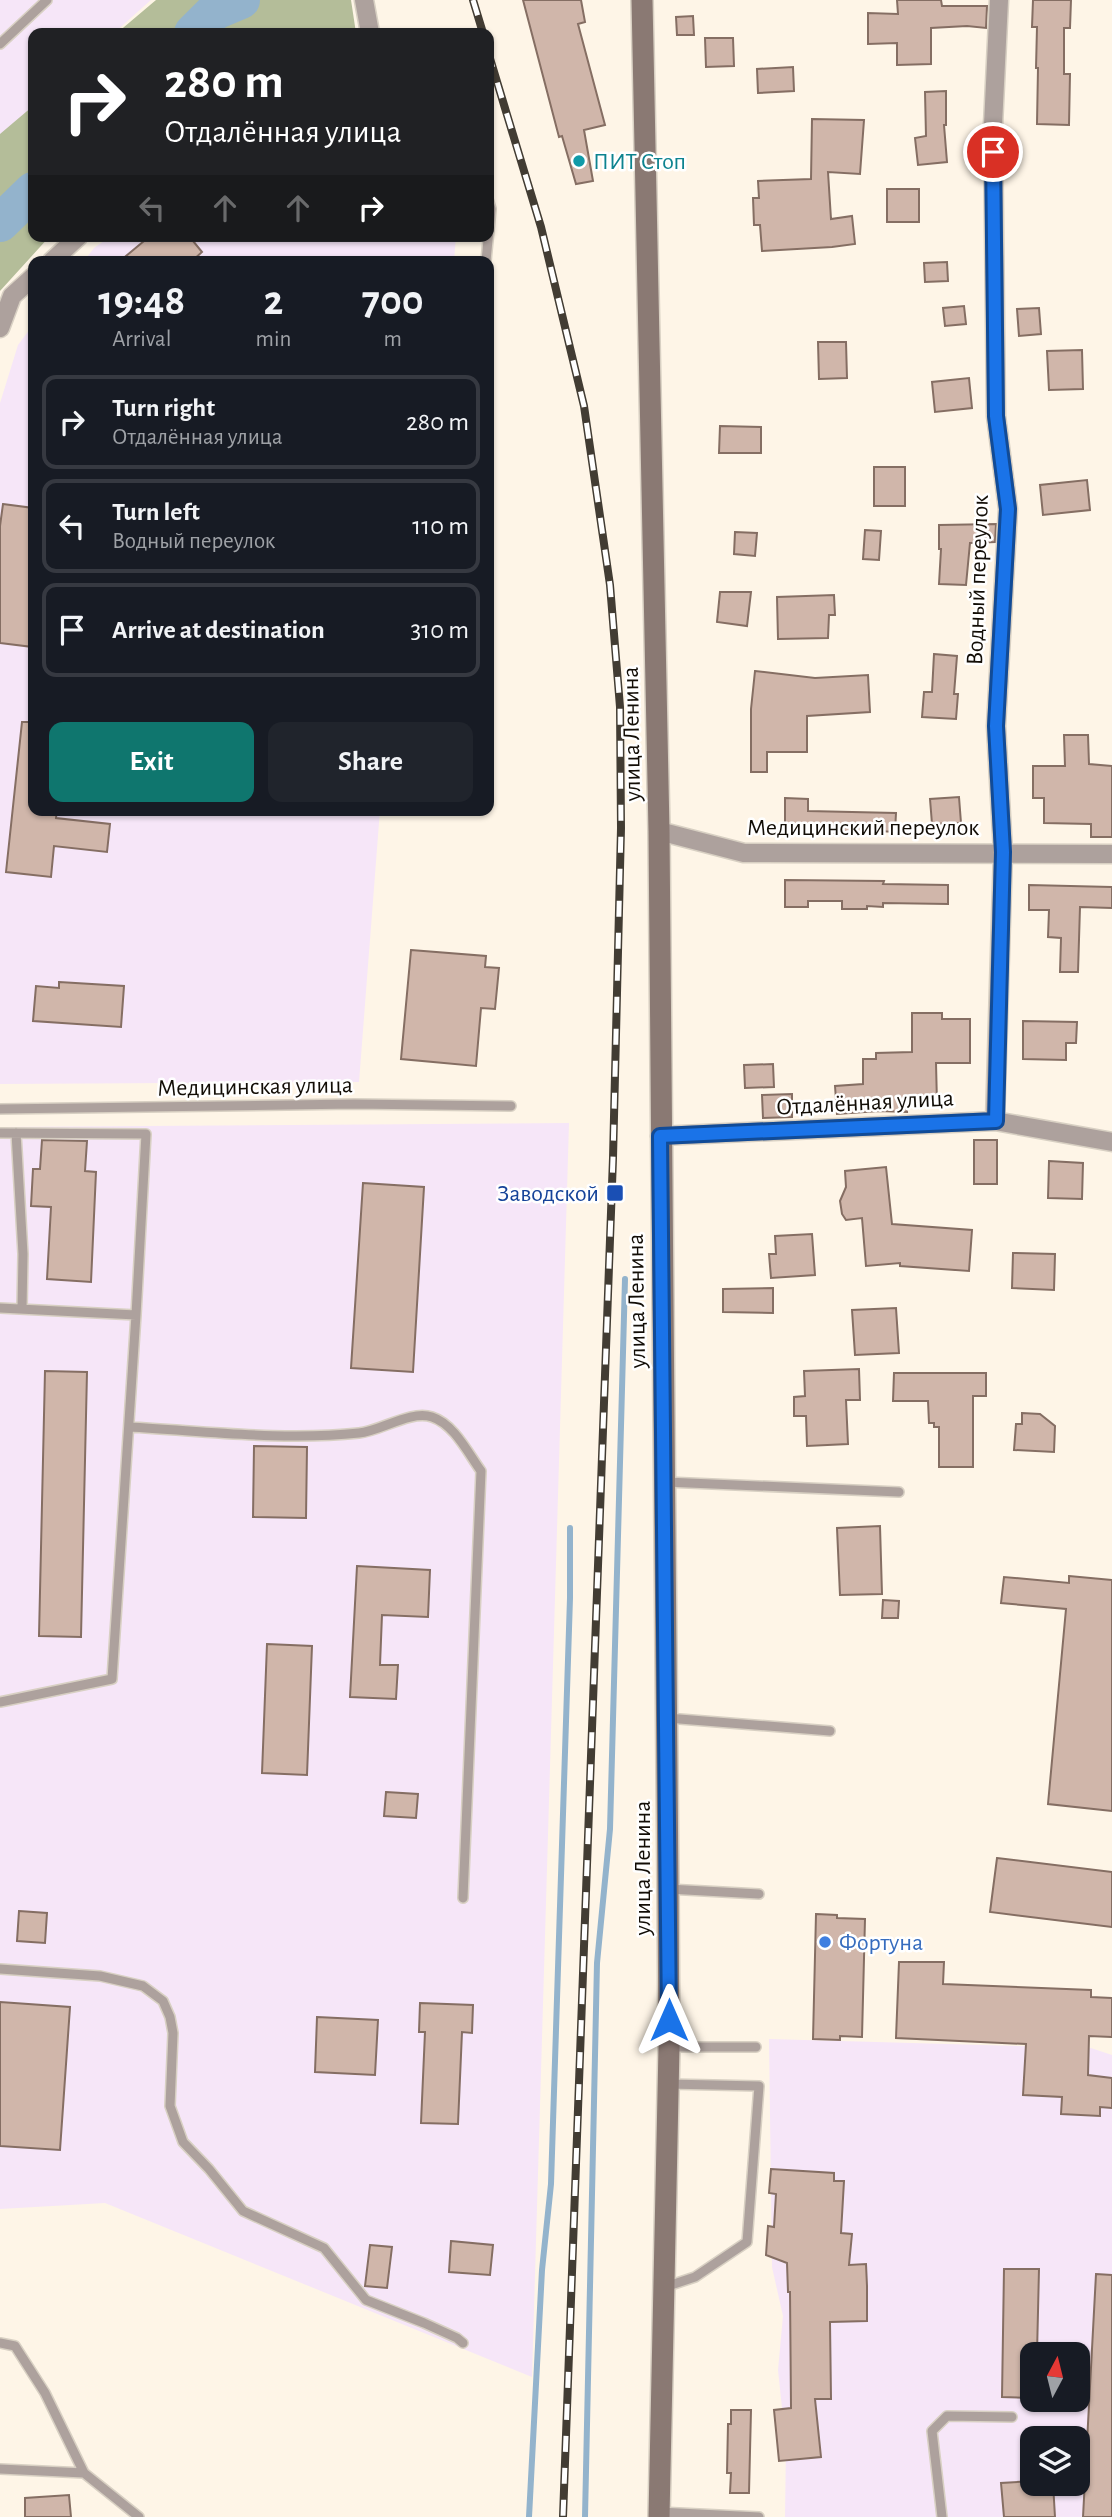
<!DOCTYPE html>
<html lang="en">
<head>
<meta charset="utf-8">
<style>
	body { margin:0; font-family:"Alegreya Sans",sans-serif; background:#20242c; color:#f1f3f6; height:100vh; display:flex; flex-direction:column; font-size:26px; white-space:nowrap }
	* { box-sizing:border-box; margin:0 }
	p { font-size:23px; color:#9ea1a6 }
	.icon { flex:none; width:38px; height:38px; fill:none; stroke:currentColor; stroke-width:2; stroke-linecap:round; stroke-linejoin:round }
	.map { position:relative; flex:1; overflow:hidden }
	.sheet { position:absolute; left:28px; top:256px; width:466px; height:560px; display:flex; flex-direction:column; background:#171b24; border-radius:14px; box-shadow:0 2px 5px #0004 }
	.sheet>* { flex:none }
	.hud { position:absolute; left:28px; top:28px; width:466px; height:214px; border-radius:14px; box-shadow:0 2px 5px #0004; background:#202124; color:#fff; overflow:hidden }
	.needle { width:46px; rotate:7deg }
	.fabs { position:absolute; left:1020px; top:2342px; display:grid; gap:14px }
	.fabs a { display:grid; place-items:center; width:70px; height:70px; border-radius:14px; background:#171b24; box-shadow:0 2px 5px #0004; font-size:35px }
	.pin { position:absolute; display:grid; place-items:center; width:60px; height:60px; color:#fff; margin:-30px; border:4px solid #fff; border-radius:50%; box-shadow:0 2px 7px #0007 }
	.me { position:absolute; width:77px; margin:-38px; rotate:0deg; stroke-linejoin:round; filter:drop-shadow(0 0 5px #0008) }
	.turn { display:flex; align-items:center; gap:24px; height:147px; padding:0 21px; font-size:32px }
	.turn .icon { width:91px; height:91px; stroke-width:2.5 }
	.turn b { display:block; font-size:49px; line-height:60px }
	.lanes { display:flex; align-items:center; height:66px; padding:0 21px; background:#0003; justify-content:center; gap:35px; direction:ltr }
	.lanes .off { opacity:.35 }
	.eta { display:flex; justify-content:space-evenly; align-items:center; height:119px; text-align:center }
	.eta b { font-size:42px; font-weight:600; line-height:49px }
	.action { display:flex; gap:14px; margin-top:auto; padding:14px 21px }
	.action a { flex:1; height:80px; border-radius:14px; background:#0f766e; color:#fff; font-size:28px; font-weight:600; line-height:80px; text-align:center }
	.action a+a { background:#20242c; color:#f1f3f6 }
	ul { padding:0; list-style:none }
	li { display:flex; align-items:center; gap:21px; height:94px; margin:0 14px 10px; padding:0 7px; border:4px solid #363941; border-radius:14px }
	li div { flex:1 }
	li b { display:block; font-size:26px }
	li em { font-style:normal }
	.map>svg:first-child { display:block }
	.industrial { fill:#f6e6f8; fill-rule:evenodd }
	.forest { fill:#b4bd99 }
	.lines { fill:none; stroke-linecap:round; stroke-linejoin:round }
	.stream { stroke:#93b3cc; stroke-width:6 }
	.river { stroke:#93b3cc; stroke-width:38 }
	.building { fill:#d0b6aa; stroke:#856e63; stroke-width:2 }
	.service-casing { stroke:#d8d0c3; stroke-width:12 }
	.minor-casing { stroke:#d8d0c3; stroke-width:21 }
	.secondary-casing { stroke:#d8d0c3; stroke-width:24 }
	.service { stroke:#ada19d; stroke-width:9 }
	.minor { stroke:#ada19d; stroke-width:18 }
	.secondary { stroke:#8a7973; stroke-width:21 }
	.rail-casing { stroke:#423c33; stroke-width:8 }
	.rail { stroke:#fff; stroke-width:5; stroke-dasharray:16; stroke-linecap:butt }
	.route-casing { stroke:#114b97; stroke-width:18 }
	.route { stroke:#1a73e8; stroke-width:12 }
	.culture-dot { fill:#0f9aa8; stroke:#fff; stroke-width:2.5 }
	.transit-dot { fill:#1a4fb4; stroke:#fff; stroke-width:2.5 }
	.shop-dot { fill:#3f7fe0; stroke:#fff; stroke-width:2.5 }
	.labels { text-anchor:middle; stroke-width:5; stroke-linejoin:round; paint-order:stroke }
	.culture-label { font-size:24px; fill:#0d838f; stroke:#fff; text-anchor:start }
	.street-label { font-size:24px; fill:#120d06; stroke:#fff }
	.transit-label { font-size:24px; fill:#164399; stroke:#fff; text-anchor:end }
	.shop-label { font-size:24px; fill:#366cbe; stroke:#fff; text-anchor:start }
</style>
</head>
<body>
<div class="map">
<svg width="1112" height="2517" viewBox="0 0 1112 2517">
	<rect width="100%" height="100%" fill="#fef5e7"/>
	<path class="industrial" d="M0 0H151L114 33H33V106L0 136Z
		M111 236H456L454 261H84L94 248Z
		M33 325V810H380L359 1082 0 1084V403L18 345Z
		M569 1123 532 2377 105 2203 0 2209V1127Z
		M769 2039 1091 2048 1112 2055V2517H785L786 2446 778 2370 783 2316 772 2267ZM1032 2354H1078V2399H1032ZM1032 2438H1078V2483H1032Z"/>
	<path class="forest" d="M156 0H351L356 33H117Z
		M33 106V236H50L0 291V134Z"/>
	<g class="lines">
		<path class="stream" d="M529 2517 542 2270 551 2184 570 1598V1528
			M585 2517 597 1963 610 1829 625 1279"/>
		<path class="river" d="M193 33 215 11 241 0
			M0 223 33 191"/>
	</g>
	<path class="building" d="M523 0H581L585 22 578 24 605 125 584 130 593 181 576 184 562 136 559 137Z
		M897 0H941L942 6H987L986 28 967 26 931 28V64L897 65V43L868 44V13L898 14Z
		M1033 0H1071L1070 28H1064V74H1070L1069 125 1037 124 1038 68H1036L1037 27H1032Z
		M693 16 694 35H677L676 17Z
		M705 38H733L734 66 706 67Z
		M793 67 794 91 758 93 757 69Z
		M946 91V125H944L947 162 918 165 915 138 926 136 925 92Z
		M812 119 864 120 860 174 828 172 831 219 852 216 855 244 832 247 762 251 760 225H754L753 198H759L758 181 811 179Z
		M887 189H919V222H887Z
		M150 236H189L202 252 192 261H120Z
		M947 262 948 281 925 282 924 263Z
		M964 306 966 324 945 326 943 308Z
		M1039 308 1041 334 1019 336 1017 309Z
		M818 342H846L847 378 819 379Z
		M1082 350 1083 389 1049 390 1047 351Z
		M969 378 972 408 935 412 932 382Z
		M720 426 761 427V453H719Z
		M874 467H905V506H874Z
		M1087 480 1090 510 1043 515 1040 485Z
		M3 504 33 508V647L0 643V526Z
		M996 524 995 542 970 543 966 585 939 584 941 549H939V525Z
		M865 530 881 531 879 560 863 559Z
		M735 532 757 533 755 556 734 554Z
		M720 592H751L747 626 717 622Z
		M834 595 835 615H829L828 638 778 639 777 597Z
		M934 654 957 656 954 694H958L956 719 922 717 924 692H932Z
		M755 671 815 678 868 675 870 712 807 716V752H767V772H751V709Z
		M22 722H33V810H57L56 818 110 824 107 852 54 846 51 877 6 872Z
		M1064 735H1088L1089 764 1112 766V837H1091V824L1044 823V798H1033V766H1065Z
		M959 797 961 823 932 824 930 799Z
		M785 798 808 799V811L896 813 895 832 861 830V833H829V830L785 829Z
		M785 880 884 881 883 884 948 885V904L883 903V907L867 906V909H842V901H808V907H785Z
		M1029 885 1112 887V908L1080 907 1078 972H1060L1061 938 1048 937 1049 910H1029Z
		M411 950 486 956 485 967 499 968 495 1009 481 1008 476 1066 401 1059Z
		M59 982 124 986 121 1027 33 1021 36 986 59 988Z
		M912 1013H942V1019H970V1063H936L937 1103 906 1104 907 1112 879 1111 837 1114 835 1086 863 1084V1059H876V1053L912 1052Z
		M1023 1021 1077 1022 1076 1043H1066V1060L1023 1059Z
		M773 1064 774 1087 745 1088 744 1065Z
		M792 1094V1117L763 1118 762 1095Z
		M42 1140 87 1141 85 1171 96 1172 91 1282 47 1279 51 1207 31 1206 33 1169H40Z
		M974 1140H997V1184H974Z
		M1049 1161 1083 1163 1082 1199 1048 1198Z
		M886 1167 892 1224 972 1230 969 1271 900 1266V1263L866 1266 862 1218 846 1220 842 1214 840 1201 846 1187 845 1171Z
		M363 1183 424 1187 413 1372 351 1368Z
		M812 1234 815 1275 771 1278 769 1254H776L775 1236Z
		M1013 1253 1055 1254 1054 1290 1012 1288Z
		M773 1288V1313L723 1312V1289Z
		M896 1308 899 1353 855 1355 852 1310Z
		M859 1369 860 1400H846L848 1444 807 1446 806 1416H794V1397L805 1396 804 1371Z
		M45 1371 87 1372 81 1637 39 1636Z
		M894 1373H986V1396H973V1467H939V1427H934V1423H929L928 1401H893Z
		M1022 1413 1040 1414 1055 1426 1054 1452 1014 1450 1016 1424H1022Z
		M254 1446 307 1447 306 1518 253 1517Z
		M880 1526 882 1594 840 1595 837 1528Z
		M357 1566 430 1570 428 1617 382 1615 380 1665H398L396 1699 350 1697Z
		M1069 1576 1112 1580V1811L1048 1804 1066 1609 1001 1603 1004 1577 1069 1583Z
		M883 1600 899 1601 898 1618H882Z
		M267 1644 312 1646 307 1775 262 1773Z
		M386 1792 418 1794 416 1818 384 1816Z
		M997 1858 1112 1872V1927L990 1912Z
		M19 1911 47 1913 45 1943 17 1941Z
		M816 1914 837 1915V1918L865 1919 862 2037 840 2036V2040L813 2039Z
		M899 1962H944L943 1984 1091 1990V1997L1112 1998V2037L1089 2036 1088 2075 1112 2078V2108L1100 2107V2116L1061 2114 1062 2097 1023 2095 1026 2044 896 2038Z
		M0 2002 70 2007 60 2150 0 2146Z
		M420 2003 473 2005 472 2033 462 2032 458 2124 421 2123 425 2032H419Z
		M317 2017 378 2020 375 2075 315 2072Z
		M771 2169 834 2173V2181H844L841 2233 852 2234 849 2265 866 2264 867 2286V2321L830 2322 831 2399H815L821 2457 779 2461 774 2410 791 2408 790 2292H788L787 2263 766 2255 768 2226 774 2227 776 2194 769 2193Z
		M451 2241 493 2245 490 2275 449 2272Z
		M370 2245 392 2247 387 2288 365 2286Z
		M1004 2269H1039L1037 2354H1032V2398L1002 2397Z
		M1096 2274 1112 2275V2517H1083Z
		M731 2410H751L749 2493H730L731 2473H727L728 2424H731Z
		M1032 2481V2483H1053L1055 2517H1004L1001 2483Z
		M69 2495 71 2517H25V2498Z"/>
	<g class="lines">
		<defs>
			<path id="service" d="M0 44 47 0
				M486 261 491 209 488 199
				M0 1109 354 1104 511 1106
				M0 1133 146 1134 136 1315
				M16 1133 23 1254 22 1309
				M0 1308 136 1315 112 1679 0 1702
				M129 1427C205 1431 284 1441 359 1433 381 1431 410 1410 432 1417 454 1424 468 1453 481 1471L463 1898
				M666 1482 899 1492
				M667 1718 830 1731
				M668 1889 759 1894
				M0 1969 100 1976 143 1986 163 2001 170 2017 173 2033 170 2106 183 2142 209 2169 243 2211 324 2248 366 2300 424 2323 457 2338 463 2343
				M671 2047H756
				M665 2287 695 2277 747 2242 759 2086 668 2084
				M0 2343 15 2346 45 2393 84 2473 139 2517
				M0 2469 84 2473
				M659 2512 759 2517
				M942 2517 932 2431 947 2416 1012 2417"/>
			<path id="minor" d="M364 0 370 33
				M52 261 79 236
				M0 328 12 296 33 277
				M659 831 744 853 1112 854
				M995 1121 1003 852 996 726 1008 509 996 416 993 125 999 0
				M660 1136 995 1121 1112 1142"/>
			<path id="secondary" d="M642 0 659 831 668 1889 669 2047 659 2517"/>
		</defs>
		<use href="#service" class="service-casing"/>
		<use href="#minor" class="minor-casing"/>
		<use href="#secondary" class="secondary-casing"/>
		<use href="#service" class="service"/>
		<use href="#minor" class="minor"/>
		<use href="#secondary" class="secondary"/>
		<defs>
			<path id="rail" d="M473 0 483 33
				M488 52 541 227 584 406 610 585 620 707 621 828 613 1158 563 2517"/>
		</defs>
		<use href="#rail" class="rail-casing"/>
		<use href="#rail" class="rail"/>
	</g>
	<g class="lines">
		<defs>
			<path id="route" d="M669 2020 660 1136 996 1121 1003 852 996 726 1008 509 996 416 993 152"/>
		</defs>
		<use href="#route" class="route-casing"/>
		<use href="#route" class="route"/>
	</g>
	<circle class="culture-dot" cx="579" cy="161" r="7"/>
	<rect class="transit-dot" x="606" y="1184" width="18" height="18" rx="3.5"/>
	<circle class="shop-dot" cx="825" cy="1942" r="7"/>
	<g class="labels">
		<g class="culture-label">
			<text x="593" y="169">ПИТ Стоп</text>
		</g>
		<g class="street-label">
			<text transform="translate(977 580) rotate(-88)" y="8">Водный переулок</text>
			<text transform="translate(631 734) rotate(-91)" y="8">улица Ленина</text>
			<text x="863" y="835">Медицинский переулок</text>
			<text transform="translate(255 1086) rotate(-1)" y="8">Медицинская улица</text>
			<text transform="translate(865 1102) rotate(-3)" y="8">Отдалённая улица</text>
			<text transform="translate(636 1301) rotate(-91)" y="8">улица Ленина</text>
			<text transform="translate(642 1868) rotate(-90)" y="8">улица Ленина</text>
		</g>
		<g class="transit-label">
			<text x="599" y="1201">Заводской</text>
		</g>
		<g class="shop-label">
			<text x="839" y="1950">Фортуна</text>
		</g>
	</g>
</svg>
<div class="fabs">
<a><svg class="needle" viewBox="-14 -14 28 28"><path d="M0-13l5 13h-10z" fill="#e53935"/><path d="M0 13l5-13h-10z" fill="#9ea1a6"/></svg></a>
<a><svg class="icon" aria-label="layers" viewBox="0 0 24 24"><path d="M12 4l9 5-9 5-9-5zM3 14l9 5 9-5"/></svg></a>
</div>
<div class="pin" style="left:993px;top:152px;background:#d93025"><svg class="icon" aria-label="arrive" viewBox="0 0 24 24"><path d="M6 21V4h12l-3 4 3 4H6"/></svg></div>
<svg class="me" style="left:669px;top:2020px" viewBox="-20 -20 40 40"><path d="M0-17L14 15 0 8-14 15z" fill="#1a73e8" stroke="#fff" stroke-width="4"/></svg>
<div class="hud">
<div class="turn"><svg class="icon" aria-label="right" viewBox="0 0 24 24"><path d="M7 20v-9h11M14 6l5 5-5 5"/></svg><div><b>280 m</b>Отдалённая улица</div></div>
<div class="lanes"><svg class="icon off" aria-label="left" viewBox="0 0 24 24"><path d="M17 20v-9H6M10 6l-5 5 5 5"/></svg><svg class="icon off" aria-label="ahead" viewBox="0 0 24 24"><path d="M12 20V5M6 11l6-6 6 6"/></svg><svg class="icon off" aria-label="ahead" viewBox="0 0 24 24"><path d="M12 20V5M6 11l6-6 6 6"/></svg><svg class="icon" aria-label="right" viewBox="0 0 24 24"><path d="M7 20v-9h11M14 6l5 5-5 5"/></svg></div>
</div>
<section class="sheet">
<div class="eta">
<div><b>19:48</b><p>Arrival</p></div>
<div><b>2</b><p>min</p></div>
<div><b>700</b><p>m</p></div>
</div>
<ul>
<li><svg class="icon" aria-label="right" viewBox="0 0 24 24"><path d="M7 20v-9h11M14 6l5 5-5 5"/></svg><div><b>Turn right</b><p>Отдалённая улица</p></div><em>280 m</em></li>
<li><svg class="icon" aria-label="left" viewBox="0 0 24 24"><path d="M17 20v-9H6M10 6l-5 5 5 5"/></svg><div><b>Turn left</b><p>Водный переулок</p></div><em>110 m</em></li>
<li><svg class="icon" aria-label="arrive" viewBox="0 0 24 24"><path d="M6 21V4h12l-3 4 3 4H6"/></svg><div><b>Arrive at destination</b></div><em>310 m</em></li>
</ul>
<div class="action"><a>Exit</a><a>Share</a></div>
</section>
</div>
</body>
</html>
